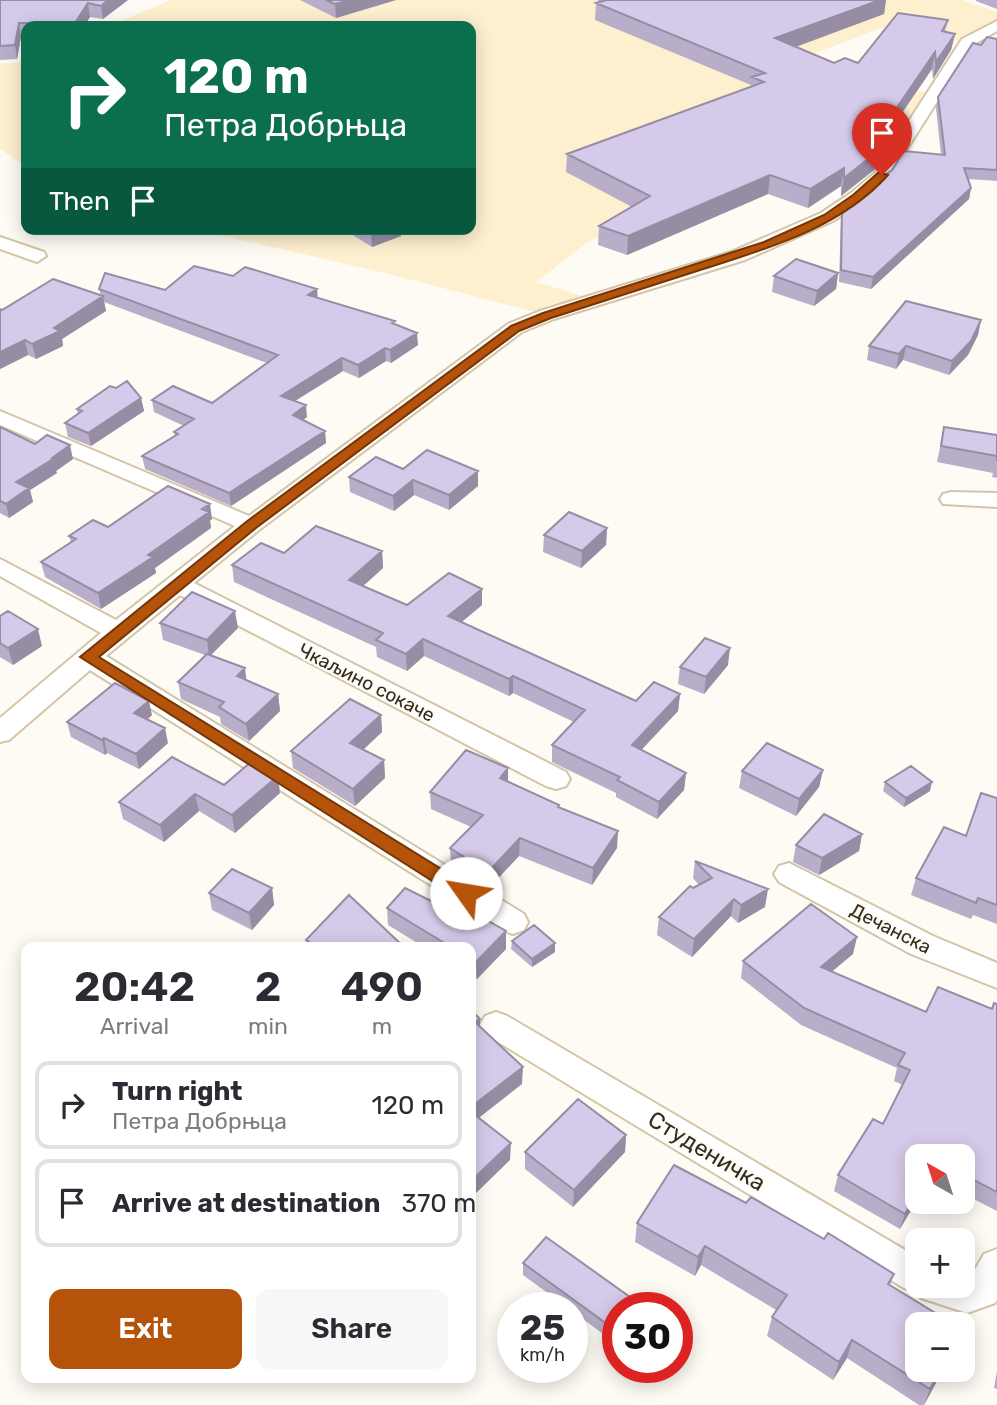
<!DOCTYPE html>
<html lang="en">
<head>
<meta charset="utf-8">
<style>
	body { margin:0; font-family:Rubik,sans-serif; background:#f7f7f7; color:#2b2b33; height:100vh; display:flex; flex-direction:column; font-size:26px; white-space:nowrap }
	* { box-sizing:border-box; margin:0 }
	p { font-size:23px; color:#7c7c81 }
	.icon { flex:none; width:38px; height:38px; fill:none; stroke:currentColor; stroke-width:2; stroke-linecap:round; stroke-linejoin:round }
	.map { position:relative; flex:1; overflow:hidden }
	.details { position:absolute; left:21px; top:942px; width:455px; height:441px; display:flex; flex-direction:column; background:#fff; border-radius:14px; box-shadow:0 4px 18px #0003 }
	.details>* { flex:none }
	.banner { position:absolute; left:21px; top:21px; width:455px; height:214px; border-radius:14px; box-shadow:0 4px 18px #0003; background:#0b6e4f; color:#fff; overflow:hidden }
	.needle { width:46px; rotate:321deg }
	.controls { position:absolute; left:905px; top:1144px; display:grid; gap:14px }
	.controls a { display:grid; place-items:center; width:70px; height:70px; border-radius:14px; background:#fff; box-shadow:0 4px 18px #0003; font-size:35px }
	.speed { position:absolute; left:497px; top:1292px; display:flex; gap:14px; font-size:35px; font-weight:700; text-align:center }
	.speed>* { display:grid; place-content:center; width:91px; height:91px; border-radius:50%; background:#fff; box-shadow:0 4px 18px #0003; line-height:1 }
	.speed small { font-size:18px; font-weight:400 }
	.speed .limit { border:10px solid #d22; background:#fff; color:#111 }
	.pin { position:absolute; display:grid; place-items:center; width:60px; height:60px; color:#fff; margin:-72px -30px; border-radius:50% 50% 50% 0; rotate:-45deg; box-shadow:0 0 7px #0007 }
	.pin .icon { rotate:45deg }
	.me { position:absolute; width:77px; margin:-38px; rotate:302deg; stroke-linejoin:round; filter:drop-shadow(0 0 5px #0008) }
	.turn { display:flex; align-items:center; gap:24px; height:147px; padding:0 28px; font-size:32px }
	.turn .icon { width:91px; height:91px; stroke-width:2.5 }
	.turn b { display:block; font-size:49px; line-height:60px }
	.then { display:flex; align-items:center; height:66px; padding:0 28px; background:#0003; gap:14px; font-size:26px }
	.eta { display:flex; justify-content:space-evenly; align-items:center; height:119px; text-align:center }
	.eta b { font-size:42px; font-weight:600; line-height:49px }
	.primary-button { display:flex; gap:14px; margin-top:auto; padding:14px 28px }
	.primary-button a { flex:1; height:80px; border-radius:14px; background:#b45309; color:#fff; font-size:28px; font-weight:600; line-height:80px; text-align:center }
	.primary-button a+a { background:#f7f7f7; color:#2b2b33 }
	ul { padding:0; list-style:none }
	li { display:flex; align-items:center; gap:21px; height:88px; margin:0 14px 10px; padding:0 14px; border:4px solid #e1e1e2; border-radius:14px }
	li div { flex:1 }
	li b { display:block; font-size:26px }
	li em { font-style:normal }
	.map>svg:first-child { display:block }
	.built { fill:#feefcf }
	.lines { fill:none; stroke-linecap:round; stroke-linejoin:round }
	.minor-casing { stroke:#d5c5a6; stroke-width:4 }
	.minor { fill:#fff; fill-rule:evenodd }
	.wall { fill:#b8aec9 }
	.shaded-wall { fill:#968da4 }
	.building { fill:#d6caea; stroke:#968da4; stroke-width:2 }
	.route { fill:#b45309; stroke:#753606; stroke-width:2 }
	.labels { text-anchor:middle; stroke-width:5; stroke-linejoin:round; paint-order:stroke }
	.street-label { font-size:19px; fill:#322c20; stroke:#fefaf4 }
	.near-street-label { font-size:23px; fill:#322c20; stroke:#fefaf4 }
</style>
</head>
<body>
<div class="map">
<svg width="997" height="1405" viewBox="0 0 997 1405">
	<rect width="100%" height="100%" fill="#fefaf4"/>
	<path class="built" d="M171 0H962L997 12V25L967 42 881 28 792 62 881 87 933 93 882 175 785 147 588 242 536 282 596 300 547 315 385 273 194 229H471V26H109Z
		M24 49H26V167L0 149V63H20Z"/>
	<g class="lines">
		<defs>
			<path id="minor" d="M997 21V31L973 45 888 179 863 201 833 221 745 260 554 319 522 332 259 530 194 583 566 772 570 779 566 786 556 789 546 786 180 595 106 656 524 914 528 922 524 930 513 934 502 930 90 670 9 740 0 742V718L101 633 0 576V559L116 620 235 526 0 425V411L249 516 508 324 540 311 731 252 821 213 851 193 876 172 962 39Z
				M0 237 44 252 46 256 37 262 0 249Z
				M951 492 997 493V507L943 504 940 499 943 494Z
				M789 863 933 936 997 963V988L911 954 779 882 774 874 779 866Z
				M496 1012 507 1016 917 1257V1286H962V1277L970 1278 984 1254 997 1249V1300L995 1303 967 1313 921 1298 919 1292 904 1288 485 1034 480 1025 485 1016Z"/>
		</defs>
		<use href="#minor" class="minor-casing"/>
		<use href="#minor" class="minor"/>
	</g>
	<path class="wall" d="M0 0H128L103 19 90 17 84 26H26V37H21L17 59 0 60Z
		M300 0H396L336 18Z
		M598 0H886L884 14 796 47 834 63H858L948 20 945 32 955 34 951 50 933 79 932 69 882 142H883L880 160 874 170 841 196V186L808 208 768 194 627 255 598 245 599 226 632 207 566 172 567 154 751 87V85L595 20 596 3H598Z
		M976 0H997V9L976 1Z
		M997 39V181L968 179 971 188 969 199 871 289 839 282 841 219 842 207 941 155 936 108 938 97 981 45Z
		M343 229H401V236L372 247Z
		M838 273 836 289 814 306 772 292 774 276Z
		M99 289 165 290 318 298 395 324 418 345 391 363 386 361 359 378 343 371 295 401 307 417 303 420 325 431 326 443 231 506 145 469 142 456 175 436 174 432 184 426 154 412 152 400 212 403 267 363 104 302 106 311 62 339 63 346 36 359 28 355 0 369V309L2 310 101 296Z
		M981 320 978 335 968 355 949 375 903 360 896 369 867 360 869 346Z
		M141 398 144 411 91 446 68 437 65 423 78 414 77 409Z
		M0 427 35 444 73 459 56 471 57 473 30 490 33 502 9 518 0 513Z
		M944 427 997 435V478L992 477 993 473 937 462Z
		M403 469 478 486 449 510 414 495 394 511 350 492 349 477Z
		M212 519 210 521 211 528 155 568 156 573 101 609 45 577 41 562 71 542 69 536 108 527Z
		M607 528 606 545 581 568 543 552 544 535Z
		M382 551 383 568 363 586 407 605 482 589V605L462 622 636 701 680 694 678 711 641 750 686 773 684 790 657 819 616 797V793L552 762V745L574 722 513 693 509 696 424 656 407 671 377 657 376 647 234 582 232 565 284 553Z
		M0 616 42 646 13 665 0 657Z
		M160 623 238 628 211 655 247 680 278 694 280 711 249 741 221 724 220 717 181 699 178 682 205 655 163 640Z
		M728 665 704 694 678 684 680 667Z
		M152 715 147 720 168 743 139 769 107 753 105 755 71 737 67 722Z
		M381 715 382 732 363 750 384 760 385 778 355 806 293 768 291 751Z
		M823 770 819 787 796 816 739 788 742 771Z
		M508 782 559 807 617 848 592 885 519 856 488 889 451 866 450 848 471 827 431 809 430 792Z
		M885 782 930 791 904 807 883 791Z
		M224 785 280 793 235 833 199 811 164 842 123 819 119 802Z
		M997 798V924L973 915 971 919 911 895 916 878 966 836Z
		M862 834 859 851 819 875 793 862 796 845Z
		M695 861 765 907 738 923 731 916 692 957 657 935 659 917 693 888 699 885 693 878Z
		M272 888 274 905 252 930 212 910 209 893Z
		M387 908 506 949 477 979 471 975V947H424L388 925Z
		M306 940 404 947H307Z
		M512 941 555 952 532 967 511 949Z
		M853 954 831 972 926 1012 992 1009 997 1004V1211L962 1193V1157H917V1200L900 1229 834 1191 838 1175 883 1124 903 1085 894 1081 897 1068 801 1025 741 978 743 961Z
		M626 1135 625 1152 573 1207 525 1169V1152Z
		M746 1203 824 1239 894 1274 890 1285 943 1370 924 1405H919L847 1358 833 1380 767 1336 772 1317 776 1310 701 1265 695 1276 635 1242 637 1223Z
		M523 1263 618 1307V1345L572 1311V1307H567L523 1275Z
		M997 1371V1389L994 1388Z"/>
	<path class="shaded-wall" d="M108 0H128L103 19 101 6Z
		M350 0H396L336 18 335 4Z
		M880 0H886L884 14 773 55 775 38Z
		M88 3 90 17 84 26H75V23Z
		M19 23 21 37 17 59 15 45Z
		M955 34 951 50 933 79 936 62Z
		M935 52 932 69 874 154 883 142 880 160 874 170 841 196 844 178 874 141Z
		M844 168 841 186 808 208 810 189Z
		M770 175 768 194 627 255 628 236Z
		M971 188 969 199 871 289 873 277Z
		M378 229H401V236L372 247 371 232Z
		M838 273 836 289 814 306 817 291Z
		M317 289 318 301 308 295Z
		M103 296 106 311 62 339 63 346 36 359 32 344 54 328Z
		M981 320 978 335 968 355 949 375 952 361Z
		M417 333 418 345 391 363 390 350Z
		M25 340 28 355 0 369V352Z
		M906 346 903 360 896 369 899 354Z
		M385 348 386 361 359 378 358 365Z
		M342 358 343 371 282 409 281 396Z
		M141 398 144 411 91 446 88 433Z
		M306 405 307 417 294 427 293 415Z
		M325 431 326 443 231 506 229 493Z
		M70 445 73 459 56 471 57 473 30 490 33 502 9 518 6 504 16 482Z
		M478 471V486L449 510V495Z
		M413 480 414 495 394 511 393 496Z
		M210 504 212 519 210 521 211 528 155 568 156 573 101 609 98 593 148 555Z
		M607 528 606 545 581 568 582 551Z
		M382 551 383 568 351 597 349 580Z
		M482 589V605L448 633V616Z
		M235 611 238 628 209 657 207 640Z
		M38 629 42 646 13 665 8 648Z
		M423 639 424 656 407 671 406 654Z
		M730 648 728 665 704 694 706 677Z
		M245 668 247 685 237 676Z
		M513 676V693L509 696V679Z
		M278 694 280 711 249 741 246 724Z
		M680 694 678 711 630 762 632 745Z
		M149 701 152 715 137 728 134 713Z
		M381 715 382 732 352 760 350 743Z
		M165 728 168 743 139 769 136 754Z
		M104 738 107 753 105 755 102 740Z
		M384 760 385 778 355 806 353 789Z
		M508 768V786L500 778Z
		M823 770 819 787 796 816 799 799Z
		M686 773 684 790 657 819 659 802Z
		M278 776 280 793 235 833 232 815Z
		M932 782 930 791 904 807 906 798Z
		M195 794 199 811 164 842 160 825Z
		M618 831 617 848 592 885 593 868Z
		M862 834 859 851 819 875 822 858Z
		M520 838 519 856 488 889V872Z
		M272 888 274 905 252 930 249 913Z
		M768 889 765 907 738 923 741 905Z
		M734 899 731 916 692 957 694 939Z
		M506 931V949L477 979 476 962Z
		M857 937 853 954 817 984 821 967Z
		M555 943V952L532 967V959Z
		M480 1019V1036L475 1022Z
		M523 1067 522 1084 471 1124V1107Z
		M626 1135 625 1152 573 1207 574 1190Z
		M511 1143 510 1160 471 1198V1181Z
		M917 1194V1200L900 1229 905 1214Z
		M705 1246 701 1265 695 1276 698 1257Z
		M852 1340 847 1358 833 1380 839 1362Z
		M940 1370H943L924 1405 930 1389Z"/>
	<path class="building" d="M0 0H108L101 6 88 3 75 23H19L15 45 0 46Z
		M326 0H350L335 4Z
		M607 0H880L775 38 834 63 845 58 858 63 898 13 948 20 942 31 955 34 936 62 935 52 874 141 883 142 877 152 844 178V168L810 189 770 175 628 236 599 226 650 196 567 154 764 82 752 77 765 73 596 3Z
		M987 37 997 39V170L964 168 971 188 873 277 841 270 842 207 892 170 904 151 945 155 938 97 973 43 981 45Z
		M796 259 838 273 817 291 774 276Z
		M194 266 233 276 245 267 317 289 308 295 395 321 392 323 417 333 390 350 385 348 358 365 342 358 281 396 306 405 293 415 325 431 229 493 142 456 178 434 174 432 194 419 152 400 173 386 212 403 278 355 99 289 105 273 165 290Z
		M53 279 103 296 54 328 60 331 32 344 25 340 0 352V309L2 310Z
		M906 301 981 320 971 341 952 361 906 346 899 354 869 346Z
		M127 381 141 398 88 433 65 423 82 411 77 409 110 386 116 388Z
		M0 427 35 444 47 435 70 445 52 458 53 459 16 482 29 488 6 504 0 501Z
		M944 427 997 435V461V456L941 446Z
		M427 450 478 471 449 495 413 480 393 496 349 477 376 457 403 469Z
		M168 486 210 504 202 509 209 512 148 555 153 557 98 593 41 562 76 539 69 536 93 520 108 527Z
		M569 512 607 528 582 551 544 535Z
		M316 526 382 551 349 580 407 605 449 573 482 589 448 616 636 701 654 682 680 694 632 745 686 773 659 802 617 780 620 777 552 745 585 710 513 676 509 679 423 639 406 654 376 640 383 633 232 565 261 543 284 553Z
		M192 592 235 611 207 640 160 623Z
		M8 611 38 629 8 648 0 643V616Z
		M705 638 730 648 706 677 680 667Z
		M207 654 245 668 237 676 278 694 246 724 219 707 224 702 178 682Z
		M115 683 149 701 134 713 165 728 136 754 104 738 102 740 67 722Z
		M350 699 381 715 350 743 384 760 353 789 291 751Z
		M767 743 823 770 799 799 742 771Z
		M466 750 508 768 500 778 559 805 558 807 618 831 593 868 520 838 488 872 450 848 483 815 430 792Z
		M172 757 224 785 252 761 278 776 232 815 195 794 160 825 119 802Z
		M911 766 932 782 906 798 885 782Z
		M981 793 997 798V905L978 898 976 903 916 878 944 827 966 836Z
		M824 814 862 834 822 858 796 845Z
		M695 861 768 889 741 905 734 899 694 939 659 917 690 886 693 888 712 878Z
		M232 869 272 888 249 913 209 893Z
		M405 888 455 913 462 906 506 931 476 962 471 958V947H451L387 908Z
		M349 895 404 947H318L306 940Z
		M811 904 857 937 821 967 926 1012 938 987 992 1009 994 1003 997 1004V1192L962 1174V1157H917V1194L905 1214 838 1175 873 1119 883 1124 910 1070 898 1065 905 1053 804 1008 743 961Z
		M534 925 555 943 532 959 512 941Z
		M471 1010 480 1019 475 1022 523 1067 471 1107Z
		M578 1099 626 1135 574 1190 525 1152Z
		M475 1115 511 1143 471 1181V1119Z
		M674 1165 746 1203 751 1197 824 1239 828 1233 894 1274 888 1284 955 1325H917V1370H940L930 1389 852 1340 839 1362 772 1317 787 1295 705 1246 698 1257 637 1223Z
		M546 1237 644 1307H618V1332L523 1263Z"/>
	<path class="route" d="M879 172 888 175C839 230 762 250 694 272 646 287 599 303 551 318L519 331 256 528 99 657 472 888 474 893 472 898H459L80 657 246 522 511 326 543 313 764 242 824 215 853 195Z"/>
	<g class="labels">
		<g class="street-label">
			<text transform="translate(367 682) rotate(27)" y="7">Чкаљино сокаче</text>
			<text transform="translate(891 928) rotate(27)" y="7">Дечанска</text>
		</g>
		<g class="near-street-label">
			<text transform="translate(707 1151) rotate(31)" y="8">Студеничка</text>
		</g>
	</g>
</svg>
<div class="controls">
<a><svg class="needle" viewBox="-14 -14 28 28"><path d="M0-13l5 13h-10z" fill="#e53935"/><path d="M0 13l5-13h-10z" fill="#7c7c81"/></svg></a>
<a>+</a>
<a>−</a>
</div>
<div class="speed"><div>25<small>km/h</small></div><div class="limit">30</div></div>
<div class="pin" style="left:882px;top:175px;background:#d93025"><svg class="icon" aria-label="arrive" viewBox="0 0 24 24"><path d="M6 21V4h12l-3 4 3 4H6"/></svg></div>
<svg class="me" style="left:466px;top:893px" viewBox="-20 -20 40 40"><circle r="19" fill="#fff"/><path d="M0-13L10 11 0 6-10 11z" fill="#b45309"/></svg>
<div class="banner">
<div class="turn"><svg class="icon" aria-label="right" viewBox="0 0 24 24"><path d="M7 20v-9h11M14 6l5 5-5 5"/></svg><div><b>120 m</b>Петра Добрњца</div></div>
<div class="then">Then<svg class="icon" aria-label="arrive" viewBox="0 0 24 24"><path d="M6 21V4h12l-3 4 3 4H6"/></svg></div>
</div>
<section class="details">
<div class="eta">
<div><b>20:42</b><p>Arrival</p></div>
<div><b>2</b><p>min</p></div>
<div><b>490</b><p>m</p></div>
</div>
<ul>
<li><svg class="icon" aria-label="right" viewBox="0 0 24 24"><path d="M7 20v-9h11M14 6l5 5-5 5"/></svg><div><b>Turn right</b><p>Петра Добрњца</p></div><em>120 m</em></li>
<li><svg class="icon" aria-label="arrive" viewBox="0 0 24 24"><path d="M6 21V4h12l-3 4 3 4H6"/></svg><div><b>Arrive at destination</b></div><em>370 m</em></li>
</ul>
<div class="primary-button"><a>Exit</a><a>Share</a></div>
</section>
</div>
</body>
</html>
